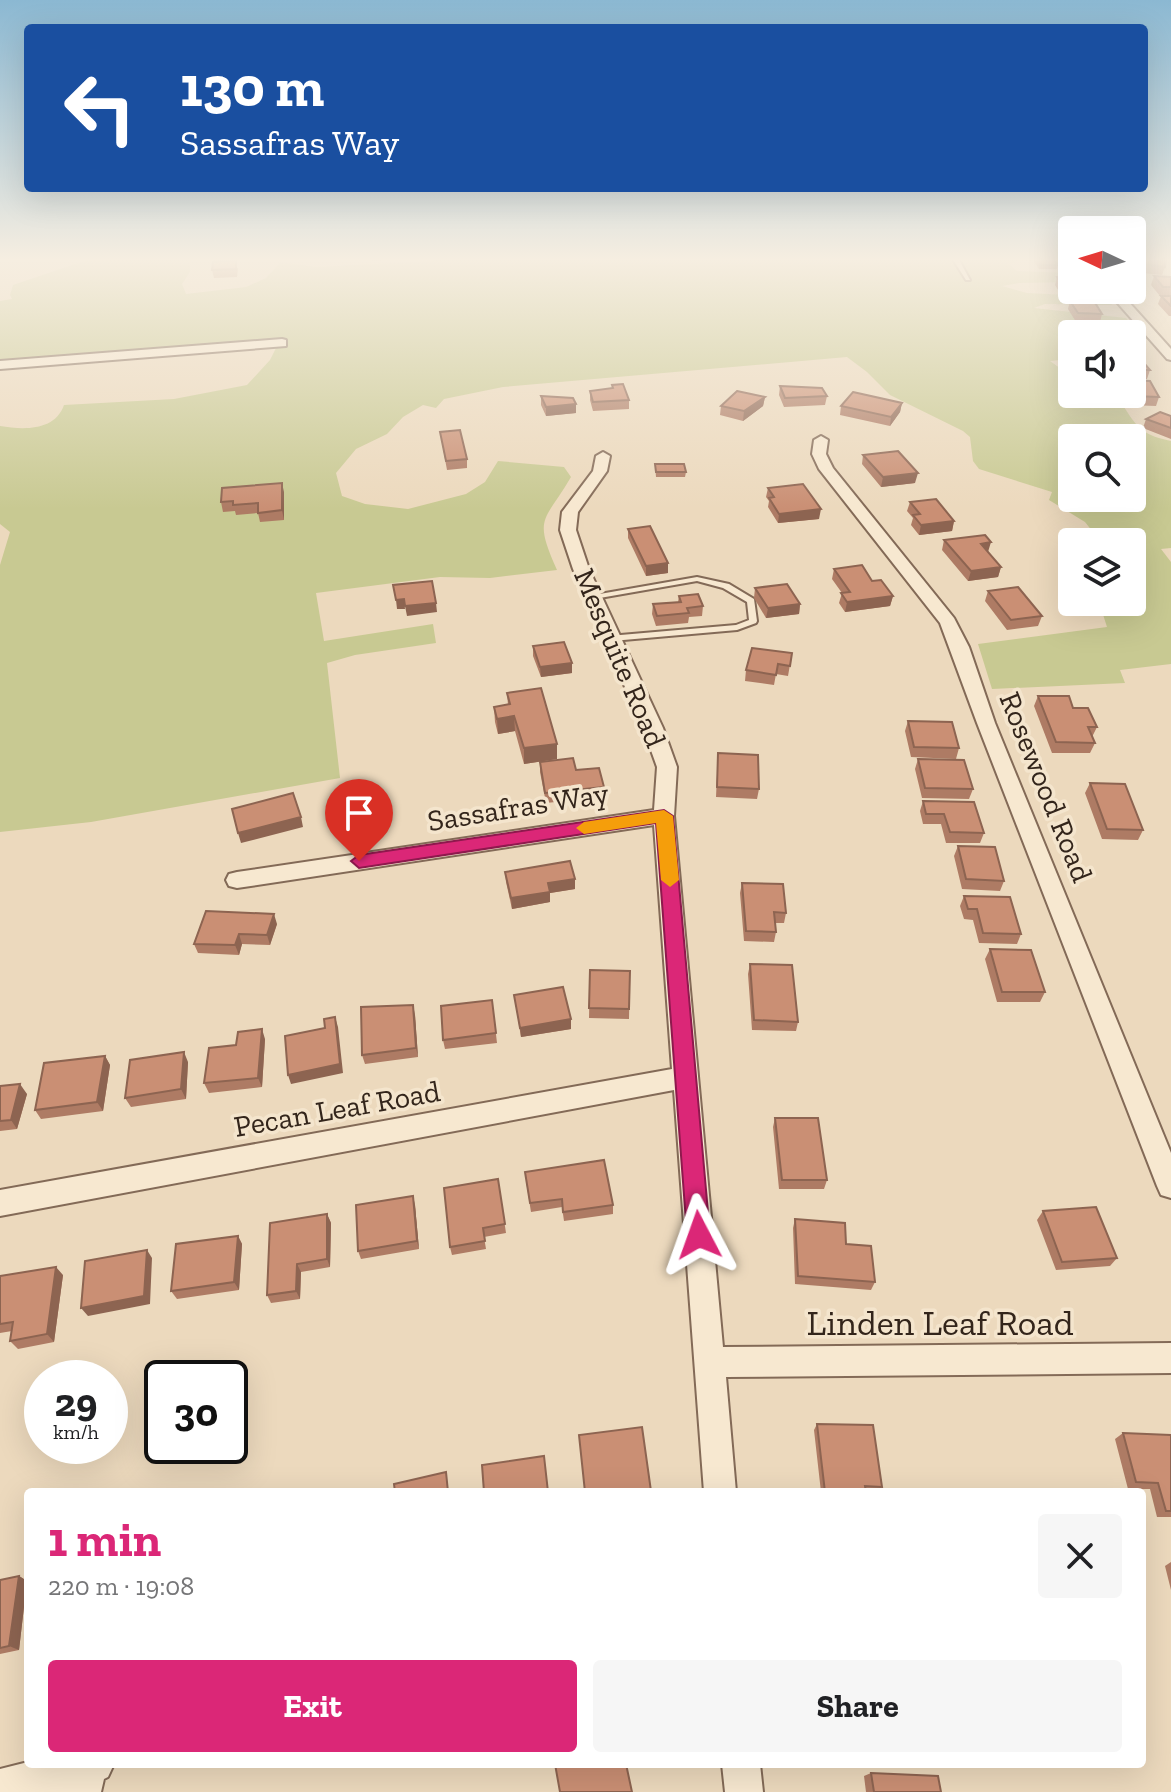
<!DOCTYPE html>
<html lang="en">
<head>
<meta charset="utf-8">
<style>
	body { margin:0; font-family:"Zilla Slab",serif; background:#f6f6f6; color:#202124; height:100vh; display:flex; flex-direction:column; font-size:30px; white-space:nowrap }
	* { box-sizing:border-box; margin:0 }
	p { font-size:26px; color:#757577 }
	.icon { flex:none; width:44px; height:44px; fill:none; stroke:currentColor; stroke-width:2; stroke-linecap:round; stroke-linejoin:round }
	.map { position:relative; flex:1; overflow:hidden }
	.drawer { position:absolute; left:24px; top:1488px; width:1122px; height:280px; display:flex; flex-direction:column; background:#fff; border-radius:8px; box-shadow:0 8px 32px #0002 }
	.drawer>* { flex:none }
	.hud { position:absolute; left:24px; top:24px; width:1124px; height:168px; border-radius:8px; box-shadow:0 8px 32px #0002; background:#1a4fa0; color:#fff; overflow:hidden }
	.needle { width:52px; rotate:274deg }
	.fabs { position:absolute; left:1058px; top:216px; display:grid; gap:16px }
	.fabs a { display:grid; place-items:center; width:88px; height:88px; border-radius:8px; background:#fff; box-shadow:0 8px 32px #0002; font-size:40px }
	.speed { position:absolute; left:24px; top:1360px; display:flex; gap:16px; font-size:40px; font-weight:700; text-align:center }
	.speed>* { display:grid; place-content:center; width:104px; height:104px; border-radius:50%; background:#fff; box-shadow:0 8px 32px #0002; line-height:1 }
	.speed small { font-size:20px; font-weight:400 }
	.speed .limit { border:4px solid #111; border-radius:12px; background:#fff; color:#111 }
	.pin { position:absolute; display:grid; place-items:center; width:68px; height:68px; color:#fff; margin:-82px -34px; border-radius:50% 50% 50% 0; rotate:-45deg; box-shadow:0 0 8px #0007 }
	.pin .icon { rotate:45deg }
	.me { position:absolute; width:88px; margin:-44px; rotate:356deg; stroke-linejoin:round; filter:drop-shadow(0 0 6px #0008) }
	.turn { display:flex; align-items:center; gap:28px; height:168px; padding:0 24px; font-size:36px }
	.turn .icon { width:104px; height:104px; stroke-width:2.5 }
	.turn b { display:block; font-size:56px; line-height:68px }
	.round { display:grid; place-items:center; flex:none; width:84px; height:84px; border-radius:8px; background:#f6f6f6 }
	.head { display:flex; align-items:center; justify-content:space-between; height:136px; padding:0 24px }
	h1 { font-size:48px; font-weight:800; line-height:60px; color:#db2777 }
	.primary-button { display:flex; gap:16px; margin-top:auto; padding:16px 24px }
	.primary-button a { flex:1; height:92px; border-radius:8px; background:#db2777; color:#fff; font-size:32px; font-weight:800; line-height:92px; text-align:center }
	.primary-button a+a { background:#f6f6f6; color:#202124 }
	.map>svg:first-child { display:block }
	.green { fill:#c8c992; fill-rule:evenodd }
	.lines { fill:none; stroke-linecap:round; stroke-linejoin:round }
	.service-casing { stroke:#836a57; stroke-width:4 }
	.minor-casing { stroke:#836a57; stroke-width:4 }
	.service { fill:#f7e8d0; fill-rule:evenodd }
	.minor { fill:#f7e8d0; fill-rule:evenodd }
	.wall { fill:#ae7b64 }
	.shaded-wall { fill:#8d6451 }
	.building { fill:#ca8f74; stroke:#8d6451; stroke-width:2 }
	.route { fill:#db2777; stroke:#8e194d; stroke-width:2 }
	.slow { fill:#f59e0b }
	.labels { text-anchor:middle; stroke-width:7; stroke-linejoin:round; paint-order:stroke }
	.street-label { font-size:30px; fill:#33251b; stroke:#f4e5cd }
	.near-street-label { font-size:36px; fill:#33251b; stroke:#f4e5cd }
</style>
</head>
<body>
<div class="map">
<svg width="1171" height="1792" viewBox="0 0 1171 1792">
	<rect width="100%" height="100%" fill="#ecd9bd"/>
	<path class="green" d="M437 258H1072L1069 264 1019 260 1009 264 1017 271 1072 273V282L1019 283 1002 286 1027 293 1107 297 1112 305 1045 304 1034 308 1126 318 1146 340 1132 339V334C1108 334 1086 329 1061 330L1060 338 1072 343V359L1050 361 1064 371 1072 373V394H1115C1135 421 1135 434 1171 441V548L1161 549 1171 562V664L1120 670 1125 683 992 689 978 644 1107 627 1099 602H1132V542H1101L1085 522 1049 500 1052 492 979 469 973 461 970 437 963 431 890 395 867 372 847 357 503 387 444 399 436 408 423 405 403 417 387 434 356 449 336 473 342 496 365 504 408 509 466 494 485 482 498 461 564 467 571 477C544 523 533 516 557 570L490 578 440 577 316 593 324 641 433 624 436 643 355 655 327 663 340 778 91 822 0 832V565L10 532 0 524V426C24 430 55 431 64 405L174 399 247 385 270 360 277 346 264 340 0 362V301L12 299 10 295 13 285 84 261 190 259V272L182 284 186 294 246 287 266 278 281 262 316 267 432 261ZM1072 438H1132V498H1072Z"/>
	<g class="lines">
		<defs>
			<path id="service" d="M952 258H958L970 280H966Z
				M697 577 729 584 754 599 757 621 756 623 737 630 612 641 608 638 609 636 736 625 749 620 747 602 723 588 697 581 594 599 590 597 594 595Z"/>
			<path id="minor" d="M1106 290H1118L1171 349V360L1167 359Z
				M282 339 286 340V346L0 369V361Z
				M821 436 828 440 826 454 833 468 954 618 969 647 995 723 1171 1153V1198L1161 1195 1157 1186 977 723 940 623 819 469 812 454 814 440Z
				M603 452 610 456 607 471 578 512 576 530 589 569 663 728 677 767 674 816 723 1347 1171 1343V1373L726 1377 736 1492H704L674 1090 0 1216V1190L672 1069 654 825 237 888 229 886 226 880 229 874 237 872 654 810 657 767 643 728 573 569 560 530 562 512 593 471 596 456Z
				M28 1762V1764H114L108 1777 104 1779 101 1792H0V1769Z
				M722 1764H760L763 1792H725Z"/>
		</defs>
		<use href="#service" class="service-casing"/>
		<use href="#minor" class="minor-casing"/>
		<use href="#service" class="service"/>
		<use href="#minor" class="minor"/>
	</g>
	<path class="wall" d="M370 258H397V259L371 261Z
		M1033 258H1053L1058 265 1057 269H1039L1033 260Z
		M1145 258H1166L1165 267 1162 275 1143 273Z
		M238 268 237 277 214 278 212 270Z
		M1154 276 1171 277V316H1169L1158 304 1161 296H1166H1160L1151 285Z
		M1057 277H1072V290H1081L1079 296H1062L1055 285Z
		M1070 301 1102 314 1100 322H1076L1068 309Z
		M1097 326 1123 334H1094Z
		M1132 356 1150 370 1147 379H1132Z
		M612 385 629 400V409L593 411 590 400V391L612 388Z
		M780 386 827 396 825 405 784 407 779 395Z
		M1124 394H1132L1159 397 1156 406 1129 405Z
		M541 396 576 404V413L546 416 541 405Z
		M765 397 763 406 743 421 720 415 721 406Z
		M902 403 900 412 890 426 840 415 841 406Z
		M1171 416V439L1143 428 1146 419Z
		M440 432 467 459V468L447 470Z
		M863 455 915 483 881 487 862 464Z
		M655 464 686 472 685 477H656Z
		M768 488 819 519 778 523 768 507 769 501 766 497Z
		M284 492V520L260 522 258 513 236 515 235 511 223 512 221 502Z
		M910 502 954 521 952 531 919 535 911 525 913 518 907 511Z
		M628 529 668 573 646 576 628 538Z
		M944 540 988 552 1001 567 998 577 968 581 942 550Z
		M834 569 872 581 893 596 890 606 845 612 839 603 842 593 832 579Z
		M755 588 800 604 799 614 766 618 754 598Z
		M988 591 1042 616 1038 626 1007 630 985 601Z
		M679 596 703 606 702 616 689 617 688 623 656 626 652 614 653 604 678 602Z
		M533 646 572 663V673L541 677 533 656Z
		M792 653 788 676 776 674 774 685 745 681 746 670Z
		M507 693 557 759 524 764 515 731 498 734 495 722 494 707 508 705Z
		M1038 696 1073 708 1097 727 1092 737 1095 743 1090 753H1052L1034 706Z
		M908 721 959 748 956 759 911 757 905 731Z
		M718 753 759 789 757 799 716 797Z
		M918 759 973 789 969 799 922 798 915 769Z
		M540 762 576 770 604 787V797L546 803 540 772Z
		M1090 783 1143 830 1138 840 1102 839 1085 793Z
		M923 801 984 833 980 843H946L941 824H923L920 811Z
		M958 846 1004 881 1000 891 962 889 954 856Z
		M505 872 575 879V889L550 893V902L512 909 506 882Z
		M742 883 786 913 784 923H775L776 932 774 942 744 941 740 893Z
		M964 896 1021 934 1017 944 979 943 973 920 964 919 960 906Z
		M277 924 270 945 242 944 239 955 198 953 194 944Z
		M990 949 1045 992 1040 1002H997L985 959Z
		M750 964 798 1022 796 1031 752 1030 748 974Z
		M590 970 630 971 629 1019 589 1018Z
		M514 995 571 1029 521 1037Z
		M492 1000 497 1043 445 1049 443 1040Z
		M415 1015 418 1057 365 1064 362 1055Z
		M265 1039 262 1087 209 1093 204 1083 236 1045Z
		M105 1056 110 1065 103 1111 41 1119 35 1110Z
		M188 1062 186 1099 131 1107 125 1098Z
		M0 1086 27 1094 17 1129 0 1131Z
		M775 1118 827 1180 824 1189H779L773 1127Z
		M498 1179 506 1233 484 1237 486 1249 452 1255 450 1247Z
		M526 1181 613 1205V1214L564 1221 562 1207 531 1212Z
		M415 1205 419 1249 361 1259 358 1251Z
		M1043 1211 1117 1258 1110 1266 1056 1270 1037 1220Z
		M327 1214 331 1223 330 1267 301 1272 300 1299 271 1303 267 1295Z
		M795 1219 846 1244 875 1282 871 1290 795 1284 793 1228Z
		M238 1236 242 1244 239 1290 177 1299 171 1291Z
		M63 1275 54 1342 18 1349 10 1341 12 1331 0 1333V1276Z
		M817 1424 882 1487 878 1492H821L814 1430Z
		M1123 1433 1171 1435V1517H1157L1150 1489H1128L1115 1439Z
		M1171 1562V1590L1165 1566Z
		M19 1576 27 1581 19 1650 0 1654V1580Z
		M871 1773 941 1792H866L864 1776Z"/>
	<path class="shaded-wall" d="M765 397 763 406 743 421 744 411Z
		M902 403 900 412 890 426 891 417Z
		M576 404V413L546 416V407Z
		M918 473 915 483 881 487 883 477Z
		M282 483 284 492V520L282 510Z
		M821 509 819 519 778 523 779 514Z
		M954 521 952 531 919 535 921 525Z
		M991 542 988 552 981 544Z
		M668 563V573L646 576V566Z
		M1001 567 998 577 968 581 971 571Z
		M893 596 890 606 845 612 847 602Z
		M404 599 405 609H397L396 600Z
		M436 603 437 612 407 616 405 606Z
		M800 604 799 614 766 618 768 608Z
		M572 663V673L541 677 540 667Z
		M514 716 515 731 498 734 497 719Z
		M557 744V759L524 764V748Z
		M301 817 303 827 241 843 238 833Z
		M575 879V889L550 893V902L512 909 511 898 548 883Z
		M274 914 277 924 270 945 267 935Z
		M239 934 242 944 239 955 235 945Z
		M413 1005 415 1015 418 1057 416 1048Z
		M335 1017 338 1027 343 1073 291 1084 288 1075Z
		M571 1019V1029L521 1037 520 1028Z
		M262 1029 265 1039 262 1087 258 1078Z
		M184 1052 188 1062 186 1099 181 1089Z
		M105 1056 110 1065 103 1111 97 1102Z
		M20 1084 27 1094 17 1129 11 1120Z
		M413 1196 415 1205 419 1249 417 1241Z
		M327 1214 331 1223 330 1267 327 1259Z
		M238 1236 242 1244 239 1290 234 1282Z
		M147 1250 152 1258 150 1304 88 1316 81 1308Z
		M297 1264 301 1272 300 1299 296 1291Z
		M56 1267 63 1275 54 1342 47 1334Z
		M19 1576 27 1581 19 1650 9 1646Z"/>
	<path class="building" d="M1035 258H1053L1058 265H1040Z
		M1146 258H1166L1165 267 1145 264Z
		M236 260V269L212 270 213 262Z
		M1154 276 1171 277V287H1163Z
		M1057 277H1072V288H1064Z
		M1161 296H1171V306Z
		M1070 301H1094L1102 314 1078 313Z
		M1097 326H1116L1123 334H1103Z
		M1132 356H1138L1150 370H1132Z
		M1132 380 1150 381 1159 397 1132 396Z
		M623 384 629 400 593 402 590 391 613 388 612 385Z
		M780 386 822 388 827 396 785 398Z
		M737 391 765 397 744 411 721 406Z
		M853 392 902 403 891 417 841 406Z
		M541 396 573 398 576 404 546 407Z
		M1160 412 1171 416V428L1146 419Z
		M460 430 467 459 446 461 440 432Z
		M898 451 918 473 883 477 863 455Z
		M655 464H684L686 472H656Z
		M282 483V510L258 513V503L233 505V501L221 502 222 488Z
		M803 484 821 509 779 514 769 498 774 497 768 488Z
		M936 499 954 521 921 525 913 515 920 514 910 502Z
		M650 526 668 563 646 566 628 529Z
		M985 535 991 542 981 544 1001 567 971 571 944 540Z
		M862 565 872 581 881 580 893 596 847 602 841 593 850 592 834 569Z
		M432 581 436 603 405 606 404 599 396 600 393 585Z
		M787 584 800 604 768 608 755 588Z
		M1018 587 1042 616 1011 620 988 591Z
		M698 594 703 606 687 608 689 613 657 616 653 604 681 602 679 596Z
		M564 642 572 663 540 667 533 646Z
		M752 648 792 653 790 666 778 664 776 675 746 670Z
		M541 688 557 744 524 748 514 716 497 719 494 707 510 704 507 693Z
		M1038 696H1069L1073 708H1088L1097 727H1088L1095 743 1056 742Z
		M908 721 952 722 959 748 914 747Z
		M718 753 758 755 759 789 717 787Z
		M573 758 576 770 599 768 604 787 545 793 540 762Z
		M918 759 964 760 973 789 925 788Z
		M1090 783 1125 784 1143 830 1107 829Z
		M293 793 301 817 238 833 232 809Z
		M923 801 974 802 984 833 950 832 944 814H926Z
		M958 846 995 847 1004 881 966 879Z
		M570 861 575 879 548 883 550 892 511 898 505 872Z
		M742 883 783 884 786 913 774 912 776 932 746 931Z
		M964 896 1010 897 1021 934 983 933 977 909H968Z
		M206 911 274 914 267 935 239 934 235 945 194 944Z
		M990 949 1031 950 1045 992H1002Z
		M750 964 792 965 798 1022 754 1020Z
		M590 970 630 971 629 1009 589 1008Z
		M563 987 571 1019 520 1028 514 995Z
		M492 1000 496 1033 443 1040 441 1006Z
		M413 1005 416 1048 362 1055 361 1007Z
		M335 1017 340 1064 288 1075 285 1036 325 1028 324 1019Z
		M262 1029 258 1078 204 1083 209 1048 236 1045 238 1032Z
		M184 1052 181 1089 125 1098 130 1060Z
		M105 1056 97 1102 35 1110 44 1063Z
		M20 1084 11 1120 0 1121V1086Z
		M775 1118H818L827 1180H782Z
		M604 1160 613 1205 563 1212 562 1199 530 1203 525 1172Z
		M498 1179 505 1224 483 1228 485 1241 450 1247 444 1188Z
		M413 1196 417 1241 358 1251 356 1205Z
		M1096 1207 1117 1258 1062 1262 1043 1211Z
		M327 1214V1259L297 1264 296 1291 267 1295 270 1223Z
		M795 1219 845 1223 846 1244 871 1246 875 1282 798 1276Z
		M238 1236 234 1282 171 1291 176 1244Z
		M147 1250 144 1296 81 1308 85 1261Z
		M56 1267 47 1334 10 1341 13 1322 0 1324V1276Z
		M817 1424 873 1425 882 1487 865 1486 866 1492H825Z
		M642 1427 651 1491 642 1492H585L579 1435Z
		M1123 1433 1171 1435V1511H1166L1158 1483 1136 1482Z
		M544 1456 548 1492H484L482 1465Z
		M446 1472 448 1492H395L394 1484Z
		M19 1576 9 1646 0 1648V1580Z
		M555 1764H626L632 1792H560Z
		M871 1773 938 1776 941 1792H874Z"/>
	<linearGradient id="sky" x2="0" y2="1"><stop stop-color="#8bb8d2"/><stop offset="0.51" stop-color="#f6eee1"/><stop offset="1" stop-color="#f6eee1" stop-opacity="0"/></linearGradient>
	<rect width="1171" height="509" fill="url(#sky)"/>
	<path class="route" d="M664 810 673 816 710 1235 707 1243 699 1246 691 1243 687 1235 656 823 359 868 351 861 359 855Z"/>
	<path class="slow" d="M664 810 673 816 679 880 670 887 661 880 656 823 584 834 576 828 584 822Z"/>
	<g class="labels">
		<g class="street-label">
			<text transform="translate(620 658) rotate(67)" y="10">Mesquite Road</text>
			<text transform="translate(1046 787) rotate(68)" y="10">Rosewood Road</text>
			<text transform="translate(518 807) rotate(-9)" y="10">Sassafras Way</text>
			<text transform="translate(337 1109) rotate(-10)" y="10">Pecan Leaf Road</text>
		</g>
		<g class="near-street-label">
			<text x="940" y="1335">Linden Leaf Road</text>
		</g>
	</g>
</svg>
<div class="fabs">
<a><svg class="needle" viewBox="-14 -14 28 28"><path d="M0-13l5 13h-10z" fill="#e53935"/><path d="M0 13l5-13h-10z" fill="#757577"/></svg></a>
<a><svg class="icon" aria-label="sound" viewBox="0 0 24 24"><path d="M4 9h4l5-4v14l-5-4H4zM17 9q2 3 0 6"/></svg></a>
<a><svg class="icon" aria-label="search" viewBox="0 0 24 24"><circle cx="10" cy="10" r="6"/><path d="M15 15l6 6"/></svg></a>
<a><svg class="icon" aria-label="layers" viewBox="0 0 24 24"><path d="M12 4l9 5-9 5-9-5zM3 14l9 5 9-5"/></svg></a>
</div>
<div class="speed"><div>29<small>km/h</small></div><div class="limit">30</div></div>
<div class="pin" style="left:359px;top:861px;background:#d93025"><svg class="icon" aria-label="arrive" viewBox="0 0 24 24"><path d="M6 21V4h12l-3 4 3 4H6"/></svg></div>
<svg class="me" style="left:699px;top:1235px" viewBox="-20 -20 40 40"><path d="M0-17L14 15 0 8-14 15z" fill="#db2777" stroke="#fff" stroke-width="4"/></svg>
<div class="hud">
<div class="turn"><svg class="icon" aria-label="left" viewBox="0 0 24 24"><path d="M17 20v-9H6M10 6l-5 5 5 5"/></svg><div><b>130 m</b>Sassafras Way</div></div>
</div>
<section class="drawer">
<div class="head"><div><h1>1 min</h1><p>220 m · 19:08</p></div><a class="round"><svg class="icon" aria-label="close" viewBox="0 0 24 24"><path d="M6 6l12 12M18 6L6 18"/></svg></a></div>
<div class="primary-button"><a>Exit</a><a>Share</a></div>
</section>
</div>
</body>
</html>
